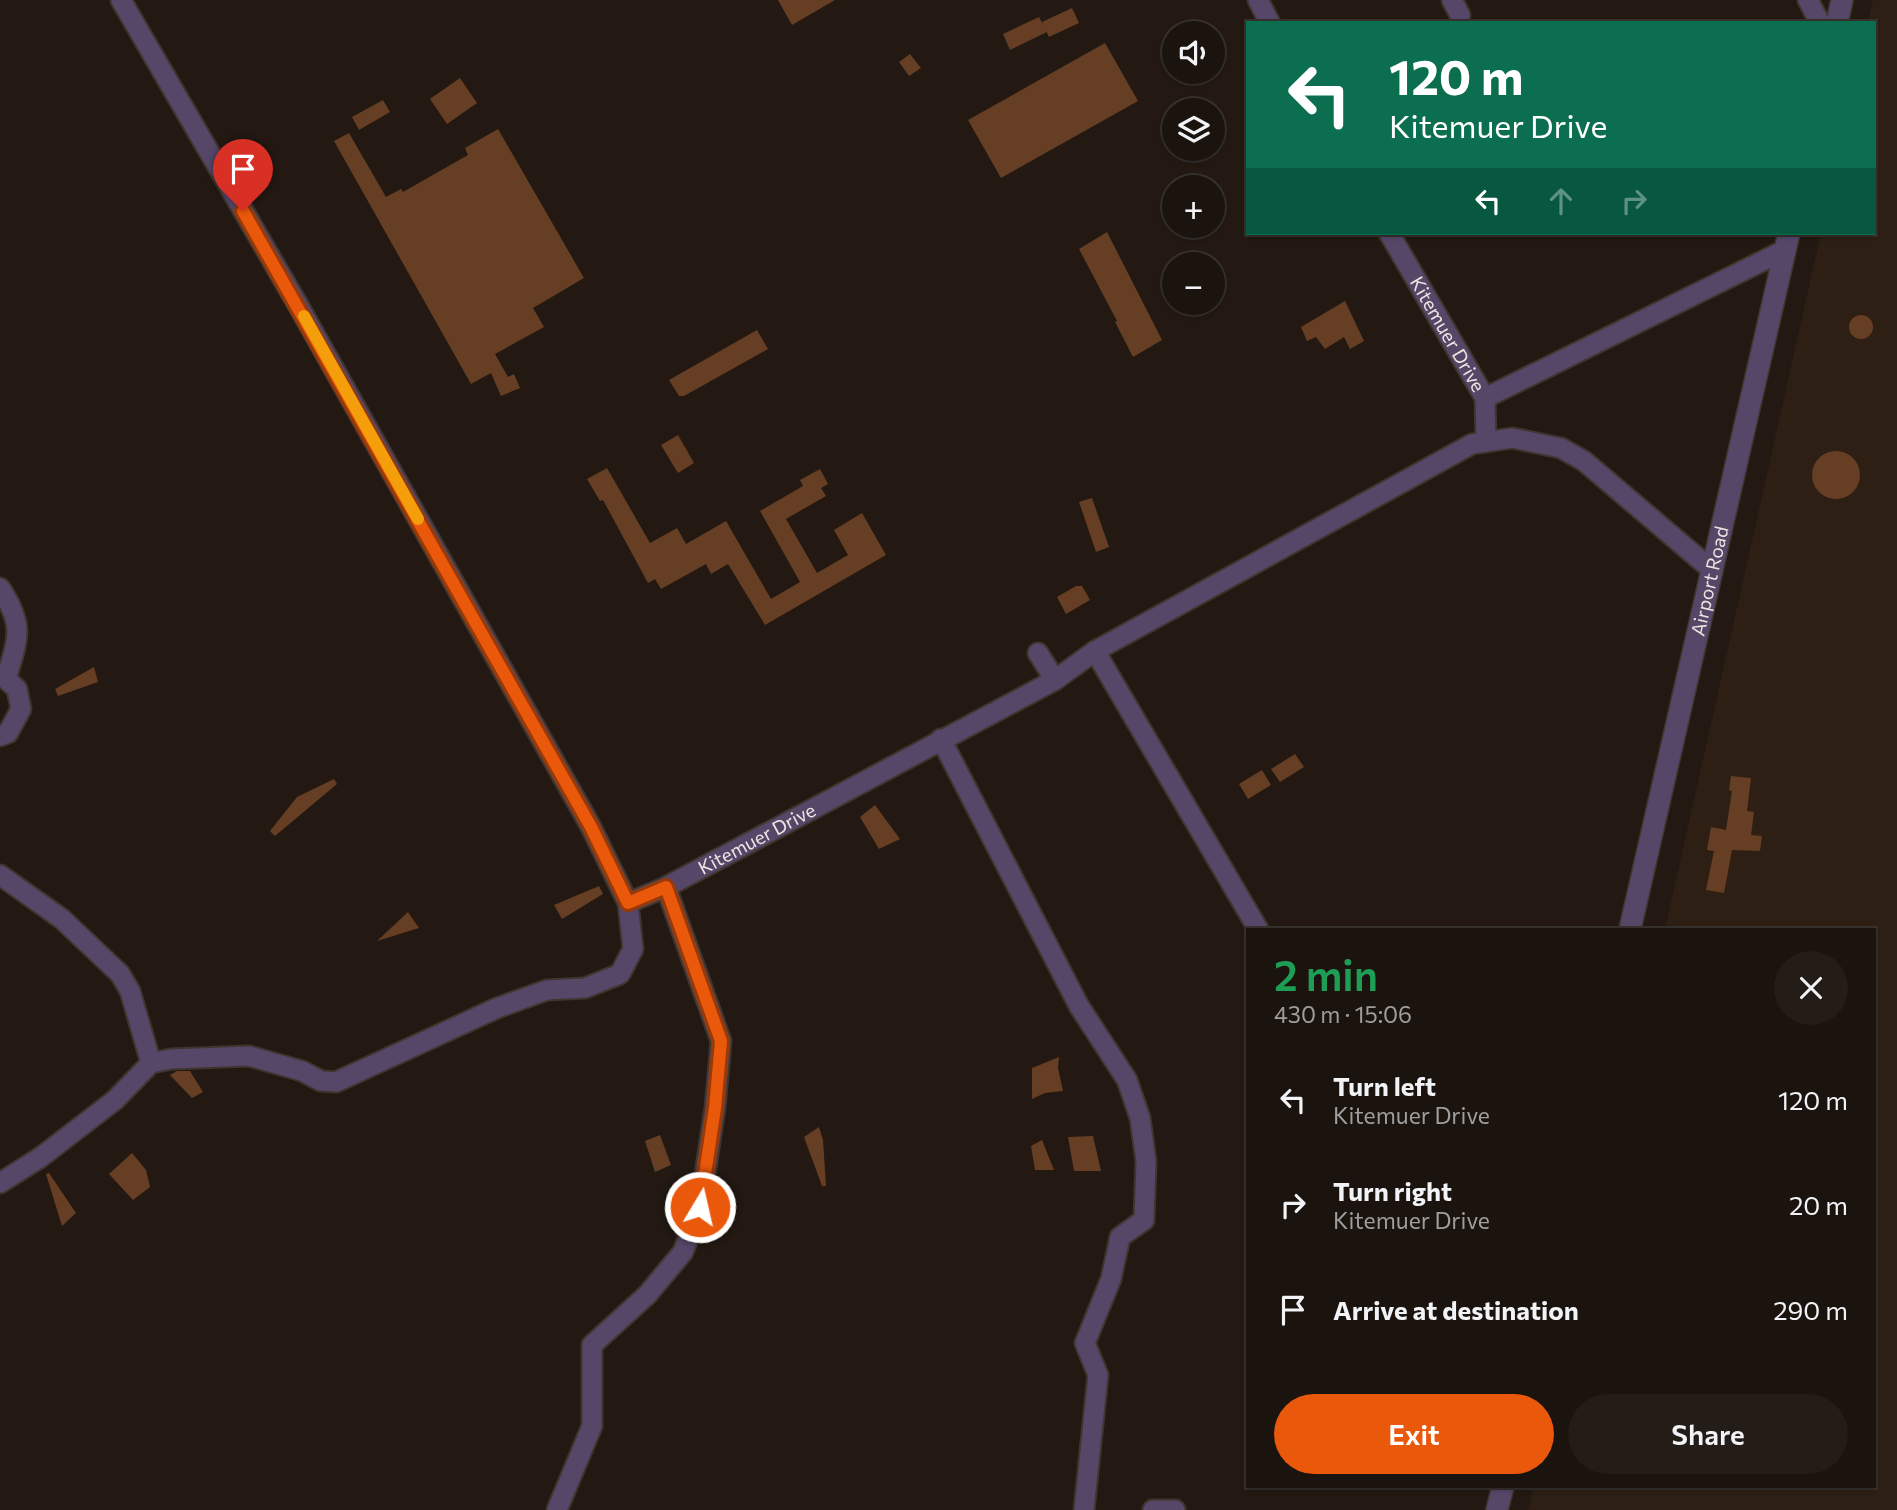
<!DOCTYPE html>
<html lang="en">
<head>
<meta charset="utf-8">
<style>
	body { margin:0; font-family:Commissioner,sans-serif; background:#231c17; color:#f1f3f6; height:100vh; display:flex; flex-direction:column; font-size:26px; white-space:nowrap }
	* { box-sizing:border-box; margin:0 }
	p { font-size:23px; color:#9f9e9e }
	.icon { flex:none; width:38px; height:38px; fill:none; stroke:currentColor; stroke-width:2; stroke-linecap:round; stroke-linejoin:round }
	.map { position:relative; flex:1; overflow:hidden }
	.details { position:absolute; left:1246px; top:928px; width:630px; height:560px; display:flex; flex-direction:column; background:#1a130e; border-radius:0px; box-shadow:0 2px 5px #0004,0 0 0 2px #38322e }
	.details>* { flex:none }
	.hud { position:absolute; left:1246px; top:21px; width:630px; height:214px; border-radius:0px; box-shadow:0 2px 5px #0004,0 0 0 2px #38322e; background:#0b6e4f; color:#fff; overflow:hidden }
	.tools { position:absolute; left:1162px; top:21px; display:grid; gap:14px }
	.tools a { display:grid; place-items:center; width:63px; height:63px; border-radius:50%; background:#1a130e; box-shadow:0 2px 5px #0004,0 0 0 2px #38322e; font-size:35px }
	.pin { position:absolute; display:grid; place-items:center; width:60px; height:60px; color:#fff; margin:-72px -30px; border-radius:50% 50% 50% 0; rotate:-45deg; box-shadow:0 0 7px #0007 }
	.pin .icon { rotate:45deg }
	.me { position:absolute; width:77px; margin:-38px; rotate:9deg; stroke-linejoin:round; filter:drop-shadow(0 0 5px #0008) }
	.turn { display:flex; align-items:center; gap:24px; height:147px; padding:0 28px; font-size:32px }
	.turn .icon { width:91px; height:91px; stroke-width:2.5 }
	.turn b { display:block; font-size:49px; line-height:60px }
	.lanes { display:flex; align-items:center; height:66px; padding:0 28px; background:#0003; justify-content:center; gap:35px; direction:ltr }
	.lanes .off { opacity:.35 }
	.round { display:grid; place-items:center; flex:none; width:74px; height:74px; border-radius:37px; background:#231c17 }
	.overview { display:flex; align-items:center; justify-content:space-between; height:119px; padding:0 28px }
	h1 { font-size:42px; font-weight:600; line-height:52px; color:#1e9e55 }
	.button { display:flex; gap:14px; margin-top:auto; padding:14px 28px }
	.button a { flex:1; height:80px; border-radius:42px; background:#ea580c; color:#fff; font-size:28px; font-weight:600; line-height:80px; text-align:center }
	.button a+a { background:#231c17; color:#f1f3f6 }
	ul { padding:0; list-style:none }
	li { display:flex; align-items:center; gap:21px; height:105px; padding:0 28px }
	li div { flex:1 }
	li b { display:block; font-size:26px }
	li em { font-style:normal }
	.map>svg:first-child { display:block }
	.built { fill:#2e1f14 }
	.building { fill:#653e23 }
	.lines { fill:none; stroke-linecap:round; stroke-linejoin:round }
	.minor-casing { stroke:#3f362f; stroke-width:23 }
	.tertiary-casing { stroke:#3f362f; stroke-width:24 }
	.minor { stroke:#564769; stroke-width:19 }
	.tertiary { stroke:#564769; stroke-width:21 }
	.route-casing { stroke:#983908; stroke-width:18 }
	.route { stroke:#ea580c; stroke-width:12 }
	.slow { stroke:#f59e0b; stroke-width:12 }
	.labels { text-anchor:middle; stroke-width:7; stroke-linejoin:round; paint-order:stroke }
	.street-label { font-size:19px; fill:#ece5e0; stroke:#090604 }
</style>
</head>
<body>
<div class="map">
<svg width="1897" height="1510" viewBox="0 0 1897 1510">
	<rect width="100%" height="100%" fill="#231912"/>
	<path class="built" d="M1873 0H1897V1510H1528L1534 1486H1874V929H1665L1821 233H1874V23H1868Z"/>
	<path class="building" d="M778 0H835L792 25Z
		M1072 8 1079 23 1049 37 1042 22Z
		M1039 17 1047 32 1010 50 1003 34Z
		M1105 43 1138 101 1001 178 968 120Z
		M910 54 921 68 909 76 899 62Z
		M460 78 477 103 447 124 430 99Z
		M383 100 390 112 359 130 352 117Z
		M498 129 584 278 533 308 544 327 495 354 508 377 514 374 520 388 501 396 491 373 471 384 334 141 349 133 386 197 401 189 403 192 468 155 465 148Z
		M1107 232 1162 340 1133 357 1115 322 1117 321 1079 249Z
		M1345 301 1364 341 1350 349 1344 337 1325 349 1316 337 1307 341 1301 327Z
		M1849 327a12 12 0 1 1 24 0a12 12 0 1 1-24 0Z
		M757 330 768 349 684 396H679L669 380Z
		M678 435 694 463 678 473 661 445Z
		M1812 475a24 24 0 1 1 48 0a24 24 0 1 1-48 0Z
		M607 468 650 543 677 528 686 544 726 521 771 599 800 582 760 511 803 486 800 480 820 469 828 484 821 488 826 496 786 519 817 573 848 555 834 530 862 513 886 555 765 625 728 564 711 574 706 564 661 589 655 579 648 583 603 500 600 501 587 479Z
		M1092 498 1109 547 1096 552 1079 502Z
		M1076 586H1082L1090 600 1066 614 1057 597Z
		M94 667 98 682 58 696 55 689Z
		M1295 754 1304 767 1280 782 1271 769Z
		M1262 770 1271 785 1248 799 1239 784Z
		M1731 776 1751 778 1747 811 1754 812 1751 835 1762 836 1760 851 1732 850 1724 893 1706 890 1714 851 1707 850 1711 827 1726 830 1732 791 1729 790Z
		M334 779 337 784 275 836 270 831 297 797Z
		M875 805 900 839 879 849 860 817Z
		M599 886 603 894 562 919 554 905Z
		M408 912 419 928 377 941Z
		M1059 1057 1058 1068 1063 1091 1045 1093 1032 1099V1068Z
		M177 1071H190L203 1092 192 1098 170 1075Z
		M819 1127 823 1140 826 1186H822L804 1137Z
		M660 1135 671 1165 655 1172 645 1141Z
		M1093 1136 1101 1171H1074L1068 1137Z
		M1042 1140 1054 1170H1035L1031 1146Z
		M132 1153 146 1170 150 1187 133 1200 109 1174Z
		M49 1173 76 1213 62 1226 46 1174Z"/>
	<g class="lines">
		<defs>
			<g id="minor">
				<path d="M1258 0 1270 23"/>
				<path d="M1452 0 1460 15"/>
				<path d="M1808 0 1820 23"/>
				<path id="s1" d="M1389 233 1485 398 1486 442"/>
				<path d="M1485 398 1785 250"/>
				<path d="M0 588C25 626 18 638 6 679L17 689 21 709 8 733 0 736"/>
				<path d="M1095 651 1258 929"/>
				<path d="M1038 653 1055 680"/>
				<path d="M941 739 1079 1006 1127 1080 1140 1118 1146 1161 1144 1220 1120 1237 1111 1279 1085 1343 1098 1375 1084 1510"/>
				<path d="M0 875 62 919 120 974 130 991 151 1063"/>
				<path id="s2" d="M628 903 666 887 1055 680 1095 651 1472 444 1512 438 1561 448 1584 461 1712 570"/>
				<path d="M0 1183 41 1157 115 1100 151 1063 171 1059 249 1056 302 1071 321 1081 336 1082 497 1008 547 990 585 988 620 974 633 949 628 903 591 827 298 305 121 0"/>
				<path d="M557 1510 592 1426V1345L647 1295 683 1252 700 1207 715 1108 721 1041 666 887"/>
				<path d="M1153 1510H1175"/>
			</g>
			<g id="tertiary">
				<path d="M1837 23 1842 0"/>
				<path id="s3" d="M1630 929 1789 233"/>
				<path d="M1497 1510 1503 1486"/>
			</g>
		</defs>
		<use href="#minor" class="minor-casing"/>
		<use href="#tertiary" class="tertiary-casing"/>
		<use href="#minor" class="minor"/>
		<use href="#tertiary" class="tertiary"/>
	</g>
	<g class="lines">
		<defs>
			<path id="route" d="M243 211 591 827 628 903 666 887 721 1041 715 1108 700 1207"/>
		</defs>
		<use href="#route" class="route-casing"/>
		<use href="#route" class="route"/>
		<path class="slow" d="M304 316 418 519"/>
	</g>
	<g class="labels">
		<g class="street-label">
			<text dy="7" stroke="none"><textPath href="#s1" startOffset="117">Kitemuer Drive</textPath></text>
			<text dy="7" stroke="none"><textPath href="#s3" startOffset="357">Airport Road</textPath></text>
			<text dy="7" stroke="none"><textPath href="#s2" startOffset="144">Kitemuer Drive</textPath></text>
		</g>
	</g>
</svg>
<div class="tools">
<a><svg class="icon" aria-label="sound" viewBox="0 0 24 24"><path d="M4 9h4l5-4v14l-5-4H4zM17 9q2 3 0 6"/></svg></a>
<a><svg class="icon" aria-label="layers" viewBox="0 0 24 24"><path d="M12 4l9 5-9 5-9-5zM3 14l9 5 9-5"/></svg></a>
<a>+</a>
<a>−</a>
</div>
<div class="pin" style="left:243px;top:211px;background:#d93025"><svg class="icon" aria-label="arrive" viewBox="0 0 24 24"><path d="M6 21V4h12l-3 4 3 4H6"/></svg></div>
<svg class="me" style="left:700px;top:1207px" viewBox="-20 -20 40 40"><circle r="17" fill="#ea580c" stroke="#fff" stroke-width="3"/><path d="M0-11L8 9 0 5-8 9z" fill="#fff"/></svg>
<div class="hud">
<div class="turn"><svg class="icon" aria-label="left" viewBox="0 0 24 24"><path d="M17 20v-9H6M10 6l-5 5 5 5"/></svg><div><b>120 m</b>Kitemuer Drive</div></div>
<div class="lanes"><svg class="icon" aria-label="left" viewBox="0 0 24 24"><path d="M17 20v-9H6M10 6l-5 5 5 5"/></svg><svg class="icon off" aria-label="ahead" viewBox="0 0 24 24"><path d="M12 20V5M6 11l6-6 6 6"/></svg><svg class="icon off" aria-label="right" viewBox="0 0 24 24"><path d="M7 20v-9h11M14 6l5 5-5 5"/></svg></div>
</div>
<section class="details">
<div class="overview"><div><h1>2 min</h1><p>430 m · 15:06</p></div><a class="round"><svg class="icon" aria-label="close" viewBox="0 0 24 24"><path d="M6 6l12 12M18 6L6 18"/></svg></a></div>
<ul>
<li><svg class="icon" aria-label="left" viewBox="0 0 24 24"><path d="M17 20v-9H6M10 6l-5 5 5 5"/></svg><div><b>Turn left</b><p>Kitemuer Drive</p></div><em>120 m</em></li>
<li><svg class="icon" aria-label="right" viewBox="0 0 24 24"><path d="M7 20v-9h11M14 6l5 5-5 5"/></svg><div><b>Turn right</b><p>Kitemuer Drive</p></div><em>20 m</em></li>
<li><svg class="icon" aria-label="arrive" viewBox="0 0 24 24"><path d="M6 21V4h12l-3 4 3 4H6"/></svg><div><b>Arrive at destination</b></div><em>290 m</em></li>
</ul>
<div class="button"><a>Exit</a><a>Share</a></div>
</section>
</div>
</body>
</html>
